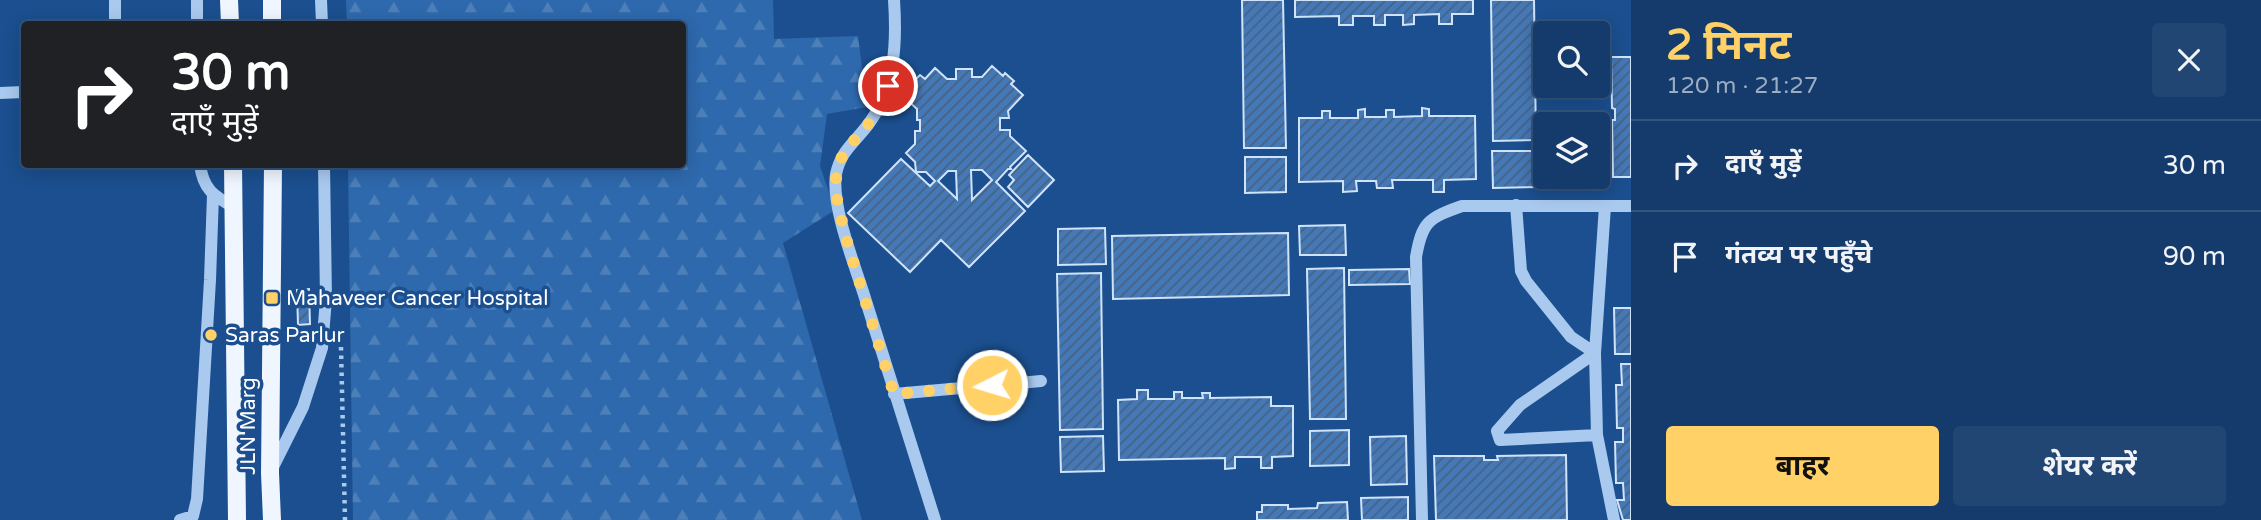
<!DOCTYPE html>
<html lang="hi">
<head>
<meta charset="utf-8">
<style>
	body { margin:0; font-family:"Varela Round","Noto Sans Devanagari",sans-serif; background:#214673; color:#f1f3f6; height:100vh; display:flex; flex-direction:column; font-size:26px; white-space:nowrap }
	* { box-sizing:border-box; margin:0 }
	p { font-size:23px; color:#9dadc1 }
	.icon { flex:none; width:38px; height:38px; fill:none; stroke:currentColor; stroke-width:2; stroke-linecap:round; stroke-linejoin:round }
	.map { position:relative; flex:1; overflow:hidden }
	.side { display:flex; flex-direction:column; background:#143b6b; width:630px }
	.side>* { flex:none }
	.hud { position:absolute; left:21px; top:21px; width:665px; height:147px; border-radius:7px; box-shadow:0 4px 18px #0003,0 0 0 2px #33557e; background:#202124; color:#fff; overflow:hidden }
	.buttons { position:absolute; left:1533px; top:21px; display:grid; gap:14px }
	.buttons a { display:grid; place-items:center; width:77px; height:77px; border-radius:7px; background:#143b6b; box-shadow:0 4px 18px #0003,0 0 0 2px #33557e; font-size:35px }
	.pin { position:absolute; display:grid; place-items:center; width:60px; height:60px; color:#fff; margin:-30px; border:4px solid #fff; border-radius:50%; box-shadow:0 2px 7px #0007 }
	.me { position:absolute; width:77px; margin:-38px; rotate:265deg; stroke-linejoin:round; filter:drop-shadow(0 0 5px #0008) }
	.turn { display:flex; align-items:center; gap:24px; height:147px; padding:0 35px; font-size:32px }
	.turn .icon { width:91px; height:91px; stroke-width:2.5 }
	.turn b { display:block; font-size:49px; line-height:60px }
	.round { display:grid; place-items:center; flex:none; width:74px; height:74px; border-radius:7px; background:#214673 }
	.overview { display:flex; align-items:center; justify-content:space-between; height:119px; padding:0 35px }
	h1 { font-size:42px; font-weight:700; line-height:52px; color:#ffd166 }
	.action { display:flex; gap:14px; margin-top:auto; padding:14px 35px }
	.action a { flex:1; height:80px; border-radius:7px; background:#ffd166; color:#111; font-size:28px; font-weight:700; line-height:80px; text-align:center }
	.action a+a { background:#214673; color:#f1f3f6 }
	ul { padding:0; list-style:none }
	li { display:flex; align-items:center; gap:21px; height:91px; padding:0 35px; border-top:2px solid #33557e }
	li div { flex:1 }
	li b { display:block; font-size:26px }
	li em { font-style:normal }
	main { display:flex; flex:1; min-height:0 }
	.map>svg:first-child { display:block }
	.forest { fill:url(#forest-firs) }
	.building { fill:url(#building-hatch); stroke:#cfe3fa; stroke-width:2; fill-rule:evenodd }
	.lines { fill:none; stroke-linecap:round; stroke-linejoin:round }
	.path { stroke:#a9c9ee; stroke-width:4.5; stroke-dasharray:3.5 5; stroke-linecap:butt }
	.minor { stroke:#a9c9ee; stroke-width:12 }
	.major { stroke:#f0f6ff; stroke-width:18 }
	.route { stroke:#ffd166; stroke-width:12; stroke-dasharray:0 21.6 }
	.poi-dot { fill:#ffd166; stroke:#1b4f8f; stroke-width:2.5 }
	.labels { text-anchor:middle; stroke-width:7; stroke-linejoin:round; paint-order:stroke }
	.poi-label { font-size:21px; fill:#fff; stroke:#1b4f8f; text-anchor:start }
	.street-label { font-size:21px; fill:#fff; stroke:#1b4f8f }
</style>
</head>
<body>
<main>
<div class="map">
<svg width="1631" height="520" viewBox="0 0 1631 520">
	<defs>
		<pattern id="forest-firs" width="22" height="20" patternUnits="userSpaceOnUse" patternTransform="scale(1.75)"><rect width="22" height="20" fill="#2e69ad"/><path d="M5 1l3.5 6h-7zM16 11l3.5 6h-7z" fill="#4d80b9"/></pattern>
		<pattern id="building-hatch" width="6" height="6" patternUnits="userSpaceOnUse" patternTransform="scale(1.75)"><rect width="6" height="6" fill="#4478b7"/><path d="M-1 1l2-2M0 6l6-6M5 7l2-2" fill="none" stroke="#486282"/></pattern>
	</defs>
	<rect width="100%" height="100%" fill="#1b4f8f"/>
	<path class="forest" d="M346 0H773L774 39 858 36 867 107 827 114 820 166 835 210 783 243 862 520H353L348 165 682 164V24H347Z"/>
	<path class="building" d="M1242 0H1283L1286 148H1244Z
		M1295 0H1473V14H1452V24H1439V14L1414 15V24L1403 25V15H1385V25H1374V16H1353V25H1339V16L1295 17Z
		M1491 0H1534L1536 140 1493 141Z
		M1611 57H1631V177H1613L1612 120H1615V109L1612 108Z
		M992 66 1003 76 1005 73 1014 81 1011 84 1023 95 1008 111 1009 118H1000V130H1010V136L1026 151 1010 167 1011 169H1008L996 182 1025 211 969 267 941 240 910 272 848 213 901 159 930 186 935 181 926 172H916L915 162 906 153 915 144V131H920V120H917V109L906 99 916 88 911 84 920 75 925 79 935 68 947 79H956V69H972V77H982ZM971 170H982L992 180 972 200ZM948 171H956L957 199 938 181Z
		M1422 108 1429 109V116H1475L1476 179 1444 180V192H1433V180H1392L1393 188H1377L1376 181H1356L1357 191 1343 192V181L1299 182V118H1322V111H1330V118H1358V110L1365 109V117H1386V110H1394V117L1422 116Z
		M1492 151H1539V187L1493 188Z
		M1028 155 1054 180 1028 207 1008 187 1014 180 1009 175Z
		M1245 157H1286V192L1245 193Z
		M1345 225 1346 255H1300L1299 226Z
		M1105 228 1106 264 1058 265V229Z
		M1288 233 1289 295 1113 299 1112 236Z
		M1344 268 1346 419H1310L1307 269Z
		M1409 269 1410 284 1349 285V270Z
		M1101 273 1103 429 1060 430 1057 274Z
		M309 289 310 324 298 325 297 290Z
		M1614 308H1631V354H1615Z
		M1621 364H1631V520H1623L1617 500H1624L1623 483H1616L1615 442H1623V428H1617L1616 385H1622Z
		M1137 390H1148V399H1174V392H1182V398H1203L1202 393H1210V398L1271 397V406H1293V456L1272 457V468H1261V457H1235V468L1225 469V458L1119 460 1118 400 1137 399Z
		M1349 430V465L1310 466V431Z
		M1103 436 1104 471 1061 472 1060 437Z
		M1406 436 1407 484 1371 485 1370 437Z
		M1566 455 1567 520H1436L1434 456H1484V460H1498L1497 456Z
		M1408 497V520H1362L1361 498Z
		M1347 502 1348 520H1257V512H1262V505H1288V509L1317 508 1318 503Z"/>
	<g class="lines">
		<path class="path" d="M341 347 345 520"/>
		<path class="minor" d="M115 0V24
			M197 0V24
			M321 0 322 24
			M894 0C897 44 895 90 867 126 853 144 841 151 836 174 831 207 855 265 865 298 888 372 911 446 935 520
			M0 93 24 92
			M200 164C203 190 214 196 235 208
			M1516 205 1521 271 1526 281 1571 337 1595 353 1520 405 1497 431 1500 440 1597 435
			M1605 206 1595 353 1597 435 1614 520
			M894 394 1041 381
			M272 469 303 407 322 348 326 299 324 164
			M180 520 193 516 197 499 210 280 213 195
			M1422 520 1416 257C1422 222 1428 218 1462 206H1631"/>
		<path class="major" d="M229 0 230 24
			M272 0V24
			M233 164 237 520
			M272 520 270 473 273 164"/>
	</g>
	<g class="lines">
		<path class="route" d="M888 86 884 100 867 126 843 153 836 176 837 199 845 235 894 394 992 385"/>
	</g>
	<g class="poi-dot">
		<rect x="265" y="291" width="14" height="14" rx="3.5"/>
		<circle cx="211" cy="335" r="7"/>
	</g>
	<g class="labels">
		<g class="poi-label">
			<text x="286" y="305">Mahaveer Cancer Hospital</text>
			<text x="225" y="342">Saras Parlur</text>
		</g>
		<g class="street-label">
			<text transform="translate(248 426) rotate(-90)" y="7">JLN Marg</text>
		</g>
	</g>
</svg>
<div class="buttons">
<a><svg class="icon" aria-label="search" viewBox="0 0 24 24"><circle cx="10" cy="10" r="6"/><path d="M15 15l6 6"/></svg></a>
<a><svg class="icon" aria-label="layers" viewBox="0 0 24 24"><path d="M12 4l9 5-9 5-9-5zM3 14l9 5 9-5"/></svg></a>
</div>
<div class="pin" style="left:888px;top:86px;background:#d93025"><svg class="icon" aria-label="arrive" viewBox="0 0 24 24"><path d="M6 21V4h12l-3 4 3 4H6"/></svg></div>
<svg class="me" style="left:992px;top:385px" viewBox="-20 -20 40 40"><circle r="17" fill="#ffd166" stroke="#fff" stroke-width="3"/><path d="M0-11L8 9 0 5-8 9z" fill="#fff"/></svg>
<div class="hud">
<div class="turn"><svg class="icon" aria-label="right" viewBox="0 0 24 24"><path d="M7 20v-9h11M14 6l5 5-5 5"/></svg><div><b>30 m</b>दाएँ मुड़ें</div></div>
</div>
</div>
<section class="side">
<div class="overview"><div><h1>2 मिनट</h1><p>120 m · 21:27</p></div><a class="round"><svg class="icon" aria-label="close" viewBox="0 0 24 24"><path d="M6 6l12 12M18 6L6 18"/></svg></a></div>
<ul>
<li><svg class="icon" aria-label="right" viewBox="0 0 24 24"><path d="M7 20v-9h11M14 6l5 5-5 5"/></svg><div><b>दाएँ मुड़ें</b></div><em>30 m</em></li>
<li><svg class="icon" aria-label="arrive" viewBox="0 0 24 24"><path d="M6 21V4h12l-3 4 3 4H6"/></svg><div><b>गंतव्य पर पहुँचे</b></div><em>90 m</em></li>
</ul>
<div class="action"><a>बाहर</a><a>शेयर करें</a></div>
</section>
</main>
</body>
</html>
